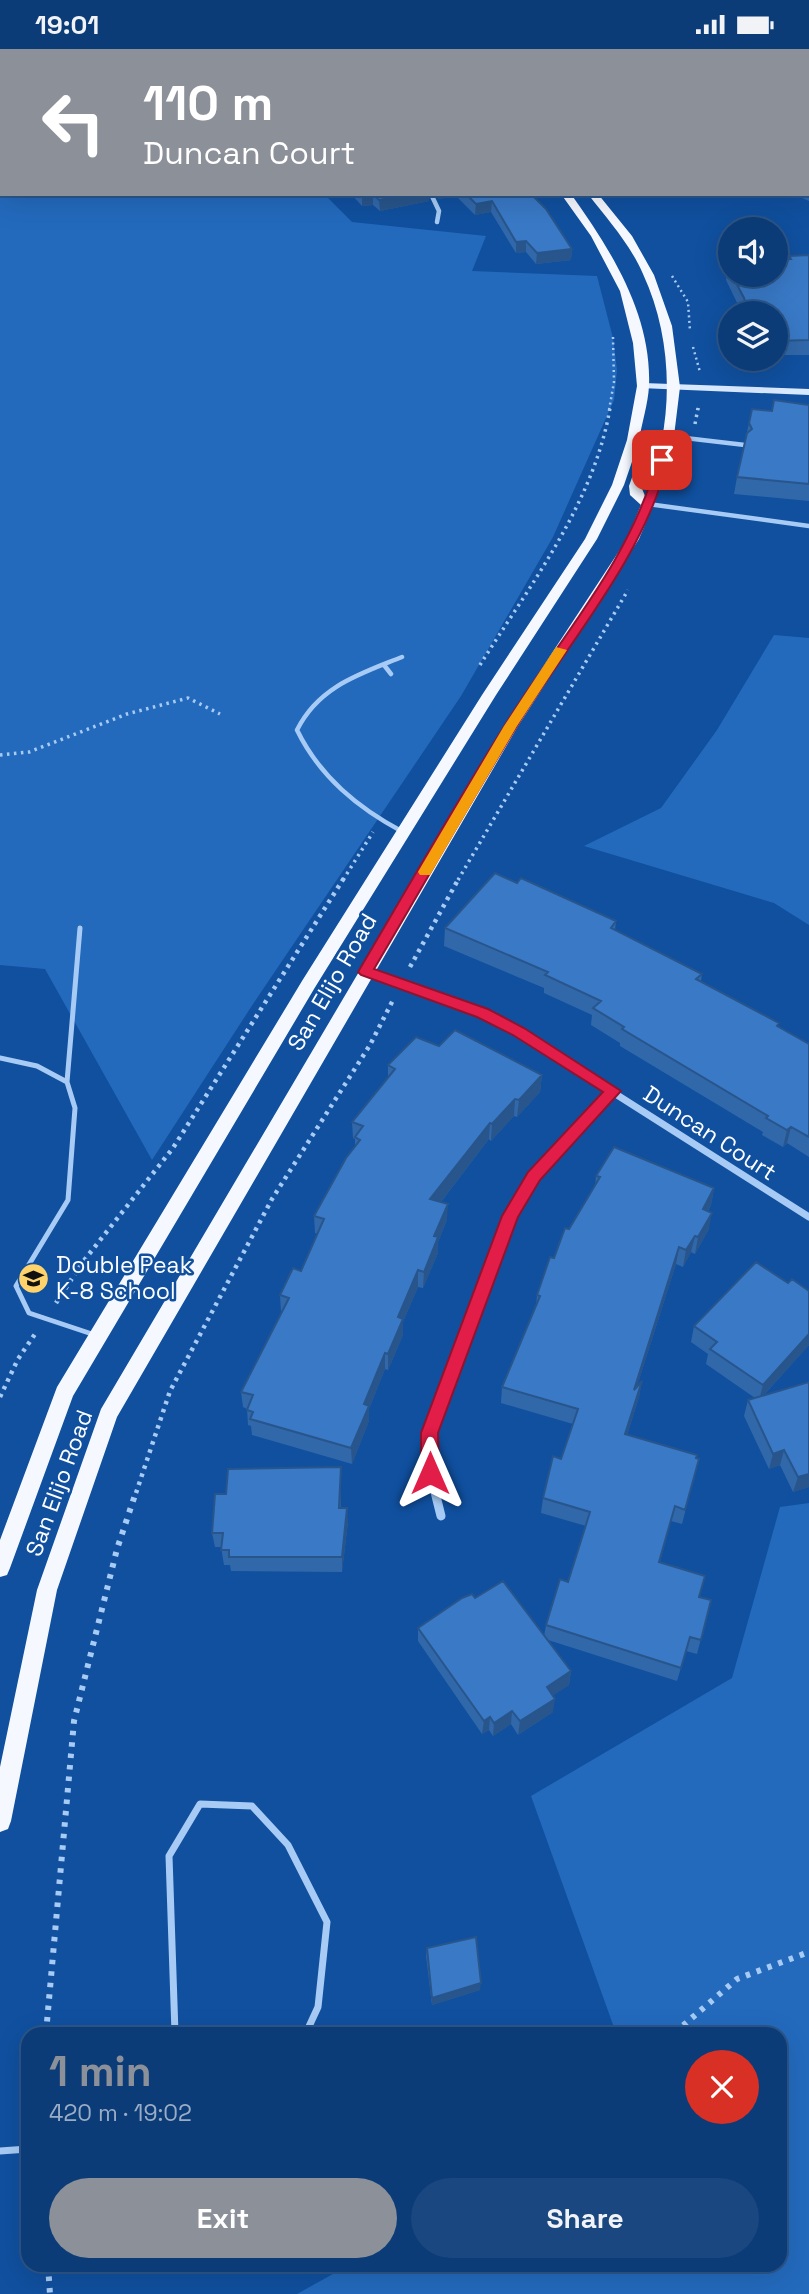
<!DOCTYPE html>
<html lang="en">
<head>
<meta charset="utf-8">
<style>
	body { margin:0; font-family:"Space Grotesk",sans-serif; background:#1a477f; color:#f1f3f6; height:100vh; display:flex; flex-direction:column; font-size:26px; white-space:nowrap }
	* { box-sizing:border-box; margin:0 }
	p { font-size:23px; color:#9aadc6 }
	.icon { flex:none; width:38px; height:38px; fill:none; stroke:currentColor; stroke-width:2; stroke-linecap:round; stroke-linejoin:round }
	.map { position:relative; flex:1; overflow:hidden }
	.drawer { position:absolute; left:21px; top:1978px; width:766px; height:245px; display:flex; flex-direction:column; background:#0c3c77; border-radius:21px; box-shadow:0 7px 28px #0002,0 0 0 2px #2c5689 }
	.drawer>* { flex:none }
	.banner { position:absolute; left:0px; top:0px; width:810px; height:147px; box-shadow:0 7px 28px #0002,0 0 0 2px #2c5689; background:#8c9099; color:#fff; overflow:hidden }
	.controls { position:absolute; left:718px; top:168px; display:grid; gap:14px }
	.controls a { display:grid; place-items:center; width:70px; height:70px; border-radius:50%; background:#0c3c77; box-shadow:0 7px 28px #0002,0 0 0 2px #2c5689; font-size:35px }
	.pin { position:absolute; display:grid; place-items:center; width:60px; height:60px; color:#fff; margin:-30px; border-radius:14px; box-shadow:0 4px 10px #0006 }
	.me { position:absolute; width:77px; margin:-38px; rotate:0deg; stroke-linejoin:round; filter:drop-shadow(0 0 5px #0008) }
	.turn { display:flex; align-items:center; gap:24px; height:147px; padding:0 28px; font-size:32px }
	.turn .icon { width:91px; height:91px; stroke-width:2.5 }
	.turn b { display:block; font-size:49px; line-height:60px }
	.round { display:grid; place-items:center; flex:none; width:74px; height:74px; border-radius:37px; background:#1a477f }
	.headline { display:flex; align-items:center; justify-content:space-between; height:119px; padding:0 28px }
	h1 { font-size:42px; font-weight:800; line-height:52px; color:#8c9099 }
	.cta { display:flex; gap:14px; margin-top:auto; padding:14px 28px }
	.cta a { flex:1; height:80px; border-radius:42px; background:#8c9099; color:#fff; font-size:28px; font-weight:800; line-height:80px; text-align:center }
	.cta a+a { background:#1a477f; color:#f1f3f6 }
	.status { display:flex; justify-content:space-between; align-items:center; height:49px; padding:0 35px; background:#0c3c77; direction:ltr }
	.status svg { height:19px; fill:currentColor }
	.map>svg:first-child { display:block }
	.green { fill:#236abd }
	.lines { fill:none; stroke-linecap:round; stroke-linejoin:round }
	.path-far3 { stroke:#a7cbf5; stroke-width:2.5; stroke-dasharray:2 3.5; stroke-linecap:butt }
	.path-far2 { stroke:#a7cbf5; stroke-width:3.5; stroke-dasharray:2.5 4.5; stroke-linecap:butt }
	.path-far1 { stroke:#a7cbf5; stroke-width:4.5; stroke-dasharray:3.5 5; stroke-linecap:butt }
	.path { stroke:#a7cbf5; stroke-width:6; stroke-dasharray:4.5 7; stroke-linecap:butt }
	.lane-far2 { stroke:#a7cbf5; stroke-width:4.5 }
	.lane-far1 { stroke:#a7cbf5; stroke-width:5 }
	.lane { stroke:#a7cbf5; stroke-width:7 }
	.street-far2 { stroke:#a7cbf5; stroke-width:4.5 }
	.street-far1 { stroke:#a7cbf5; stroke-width:7 }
	.street { stroke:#a7cbf5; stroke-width:9 }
	.secondary { fill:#d8e8fe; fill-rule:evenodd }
	.primary { fill:#f5f9ff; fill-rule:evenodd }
	.wall { fill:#3168aa }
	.shaded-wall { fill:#28558b }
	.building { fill:#3979c6; stroke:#28558b; stroke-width:2 }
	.route { fill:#e11d48; stroke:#92132f; stroke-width:2 }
	.slow { fill:#f59e0b }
	.labels { text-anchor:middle; stroke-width:5; stroke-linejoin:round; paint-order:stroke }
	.street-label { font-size:23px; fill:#fff; stroke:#10509f }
	.poi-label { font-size:23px; fill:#fff; stroke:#10509f; text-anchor:start }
</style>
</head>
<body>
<div class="status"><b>19:01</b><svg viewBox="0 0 49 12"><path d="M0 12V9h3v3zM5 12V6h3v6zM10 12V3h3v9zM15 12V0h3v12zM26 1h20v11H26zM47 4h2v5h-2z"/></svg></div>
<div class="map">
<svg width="809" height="2245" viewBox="0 0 809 2245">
	<rect width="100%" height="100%" fill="#10509f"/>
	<path class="green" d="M0 0H367L369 2H2V145H324L352 173 486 187 472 222 597 227 613 289 617 321 614 351 553 488 461 647 253 955 152 1111 45 920 0 916Z
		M774 586 809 589V876L774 854 584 797 661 759 717 681Z
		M809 1454V2245H297L349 2216H780V1984H616L531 1747 732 1629 780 1458Z"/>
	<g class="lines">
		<path class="path-far3" d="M672 227 688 253 690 282
			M693 298 700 323
			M609 361 614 333 613 288
			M698 361 699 356"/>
		<path class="path-far2" d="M695 375 698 359
			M480 616C530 536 594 454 610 359
			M0 706 29 703 127 665 188 649 220 665
			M343 831 373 783
			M458 831 628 541"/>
		<path class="path-far1" d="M410 918 459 829
			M56 1254 82 1214 173 1099 344 829
			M0 1348 18 1310 35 1285
			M136 1444 170 1342 272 1150 370 996 393 951"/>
		<path class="path" d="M46 1984 74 1672 117 1500 136 1443
			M662 1984 679 1980 737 1930 809 1903
			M48 2216 50 2245"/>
		<path class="lane-far2" d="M668 387 745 396
			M648 455 809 477
			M402 608C360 625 319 637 297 681 320 728 358 759 403 783
			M384 616 391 625"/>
		<path class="lane-far1" d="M0 1009 37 1017 67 1033 75 1059 68 1151 16 1237 29 1264 95 1286
			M67 1033 80 879"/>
		<path class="lane" d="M175 1984 169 1807 200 1755 252 1757 288 1796 327 1873 318 1958 306 1984
			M0 2102 28 2100"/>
		<path class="street-far2" d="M731 0 733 2
			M431 145 439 162 437 173"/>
		<path class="street-far1" d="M368 923 482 964 518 983 809 1168
			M435 1444 430 1424 429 1383 510 1167 534 1127 614 1043"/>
		<path class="street" d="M435 1443 441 1467"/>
		<path class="secondary" d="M643 334 809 340V346L640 339V335Z"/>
		<path class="primary" d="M391 0H400L401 2H392Z
			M415 0H424L425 2H416Z
			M561 145H571C611 201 652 266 649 337 648 355 642 373 639 391L652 406 641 437 645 447C674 378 675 294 643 225 630 195 608 171 588 145H598L632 187 654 226 672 277 680 338 674 387 662 435 639 490 518 677 117 1368 57 1541 11 1772 8 1780 0 1783V1718L37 1541 101 1360 504 677 627 490 641 456 630 446 629 437 640 406 636 401 624 436 597 490 496 646 314 940 73 1347 10 1519 7 1526 0 1528V1491L57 1338 302 932 482 646 585 490 612 436 627 391 637 337 633 294 620 242 591 187Z"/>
	</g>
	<path class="wall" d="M808 102 809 103V152L793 145H808Z
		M351 145H429V152L380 162 373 156 362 157Z
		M435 145H531L572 200 571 211 536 215 526 203 516 204 491 163 475 166 456 147 439 150Z
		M809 206V306H775V264H742L726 231 728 217H730V226H775L789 210V207Z
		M809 356V452L734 445 737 428 749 374 772 362Z
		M517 834 616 872 615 881 702 925 701 932 809 995V1108L787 1094 783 1098 762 1086 763 1083 620 997V994L591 976 592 966 544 944V939L444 897 445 879Z
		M439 997 542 1026 540 1043 517 1068 514 1067 491 1092 489 1090 441 1153 447 1171 438 1193V1204L423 1239 418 1238 403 1273V1286L388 1321 385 1320 369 1360V1372L352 1415 252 1386 251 1377 248 1376 247 1360 243 1358 241 1343 282 1263H281L280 1246 301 1222 318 1185 315 1184 314 1167 355 1097V1090L353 1089 352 1073 388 1028V1016Z
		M596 1127 714 1139 711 1156 708 1162 709 1180 695 1205 691 1203 683 1218 676 1215 637 1337 642 1332 639 1348 627 1386 699 1410 682 1475 671 1472 660 1513 699 1548 711 1551 697 1605 686 1602 677 1632 548 1591 571 1622 569 1636 553 1646V1663L518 1686 511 1675 493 1687 489 1681 482 1685 418 1592V1579L475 1549 544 1587 546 1576 568 1533 586 1477 541 1464 543 1449 561 1410 573 1375 501 1354 502 1338 536 1257 537 1246 569 1180 595 1138Z
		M788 1234 809 1242V1296L763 1347 809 1333V1438L793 1443 780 1416 769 1420 744 1367 748 1351 755 1349 706 1315 708 1305 691 1293 694 1277Z
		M341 1433V1459L348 1473 342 1523 231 1522 230 1516H224L221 1498H215L212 1484 226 1445Z
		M427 1899 480 1941 432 1956 426 1907Z"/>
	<path class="shaded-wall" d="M373 145V156L362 157V146Z
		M409 145H429V152L380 162 379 151Z
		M439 145H457L456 147 439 150Z
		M492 152 491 163 475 166 476 155Z
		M526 192V203L516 204V193Z
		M572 200 571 211 536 215 537 204Z
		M542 1026 540 1043 517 1068 519 1051Z
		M515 1050 514 1067 491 1092 492 1075Z
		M490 1074 489 1090 430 1167V1150Z
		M791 1078 787 1094 783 1098 787 1081Z
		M714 1139 711 1156 699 1176 703 1160Z
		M448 1155 447 1171 438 1193V1204L423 1239 424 1223 434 1187Z
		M712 1164 709 1180 695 1205 698 1188Z
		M695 1187 691 1203 683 1218 686 1201Z
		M679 1198 676 1215 631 1356 634 1341Z
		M418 1221V1238L403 1273V1286L388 1321V1305L398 1268Z
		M809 1285V1296L759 1351 763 1336Z
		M385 1304V1320L369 1360V1372L352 1415 351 1399 364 1355Z
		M642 1332 639 1348 622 1401 625 1385Z
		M784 1401 780 1416 769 1420 773 1405Z
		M341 1418V1433L340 1474 339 1459Z
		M809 1425V1438L793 1443 798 1428Z
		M347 1459 348 1473 342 1523V1508Z
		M571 1622 569 1636 545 1652 547 1638Z
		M555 1650 553 1663 518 1686 520 1672Z
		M512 1662 511 1675 493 1687 494 1674Z
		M490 1668 489 1681 482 1685 484 1672Z
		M481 1934 480 1941 432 1956V1949Z"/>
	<path class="building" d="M808 102 809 103V137H808Z
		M373 145H409L379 151Z
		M466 145H531L546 160 572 200 537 204 526 192 516 193 492 152 476 155Z
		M809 206V291L775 292V264H749L744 249 732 226H775V212L791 210 789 207Z
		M774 351 809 356V435L737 428 747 384 752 380 749 374 752 360 772 362Z
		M495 824 517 834 521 829 616 872 611 879 702 925 696 930 779 974 777 977 809 995V1088L791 1078 787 1081 766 1069 768 1067 622 980 624 978 593 959 601 952 545 926 548 923 445 879Z
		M455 981 542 1026 519 1051 515 1050 492 1075 490 1074 430 1150 448 1155 434 1187 438 1188 424 1223 418 1221 398 1268 403 1270 388 1305 385 1304 364 1355 369 1357 351 1399 250 1370 253 1363 247 1361 253 1346 241 1343 289 1249 280 1246 293 1219 301 1222 324 1170 314 1167 346 1109 360 1091 355 1088 363 1077 352 1073 395 1020 388 1016 416 988 439 997Z
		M614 1098 714 1139 703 1160 712 1164 698 1188 695 1187 686 1201 679 1198 634 1341 642 1332 625 1385 697 1406 696 1409 699 1410 685 1461 675 1457 659 1513 705 1527 699 1548 711 1551 701 1591 690 1588 681 1619 546 1576 560 1530 568 1533 590 1463 543 1449 553 1407 561 1410 578 1360 502 1338 540 1247 537 1246 550 1208 554 1209 565 1179 569 1180 600 1128 596 1127Z
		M756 1213 788 1234 792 1230 809 1242V1285L763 1336 710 1300 717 1293 694 1277Z
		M809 1333V1425L798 1428 784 1401 773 1405 748 1351Z
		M341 1418 339 1459H347L342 1508H229V1501H221L223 1484H212L215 1445H226L228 1420Z
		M503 1532 571 1622 547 1638 555 1650 520 1672 512 1662 494 1674 490 1668 484 1672 418 1579 462 1549 472 1545 475 1549Z
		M476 1888 481 1934 432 1949 427 1899Z"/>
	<path class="route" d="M662 408 668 411C643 510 570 591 517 677 468 757 422 839 374 920L488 960 524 979 621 1042 540 1131 518 1168 438 1384 439 1424 436 1430 430 1432 423 1430 421 1424V1384L502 1167 528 1123 603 1043 513 986 477 968 361 926 358 923C407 840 454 757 505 676 558 591 632 510 657 411Z"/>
	<path class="slow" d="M556 598 567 601 517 677 430 826H420L418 823 504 677Z"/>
	<defs>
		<symbol id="school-disc" viewBox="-11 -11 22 22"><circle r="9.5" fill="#ffd36b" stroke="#10509f"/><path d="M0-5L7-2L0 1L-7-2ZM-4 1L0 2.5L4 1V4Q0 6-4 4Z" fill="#111"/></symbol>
	</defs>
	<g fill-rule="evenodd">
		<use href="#school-disc" x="16" y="1212" width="35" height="35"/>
	</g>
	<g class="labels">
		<g class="street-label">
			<text transform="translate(332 933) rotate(-60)" y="8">San Elijo Road</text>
			<text transform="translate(710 1084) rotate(33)" y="8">Duncan Court</text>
			<text transform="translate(59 1434) rotate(-70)" y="8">San Elijo Road</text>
		</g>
		<g class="poi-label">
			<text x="56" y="1224">Double Peak<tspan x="56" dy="26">K-8 School</tspan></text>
		</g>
	</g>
</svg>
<div class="controls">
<a><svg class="icon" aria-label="sound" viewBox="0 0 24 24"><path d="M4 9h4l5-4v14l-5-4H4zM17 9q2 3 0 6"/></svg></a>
<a><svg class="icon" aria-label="layers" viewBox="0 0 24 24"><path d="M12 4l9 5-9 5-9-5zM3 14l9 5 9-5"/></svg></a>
</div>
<div class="pin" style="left:662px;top:411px;background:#d93025"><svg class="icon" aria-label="arrive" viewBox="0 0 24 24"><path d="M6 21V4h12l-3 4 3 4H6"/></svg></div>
<svg class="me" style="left:430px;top:1424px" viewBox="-20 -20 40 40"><path d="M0-17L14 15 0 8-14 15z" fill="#e11d48" stroke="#fff" stroke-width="4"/></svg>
<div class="banner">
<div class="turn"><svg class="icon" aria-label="left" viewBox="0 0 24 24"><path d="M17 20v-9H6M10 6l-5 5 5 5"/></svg><div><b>110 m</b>Duncan Court</div></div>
</div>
<section class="drawer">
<div class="headline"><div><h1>1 min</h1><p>420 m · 19:02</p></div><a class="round" style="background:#d93025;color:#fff"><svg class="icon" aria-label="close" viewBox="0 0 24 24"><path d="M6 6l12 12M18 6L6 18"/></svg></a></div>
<div class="cta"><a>Exit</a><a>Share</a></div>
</section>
</div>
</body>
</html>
